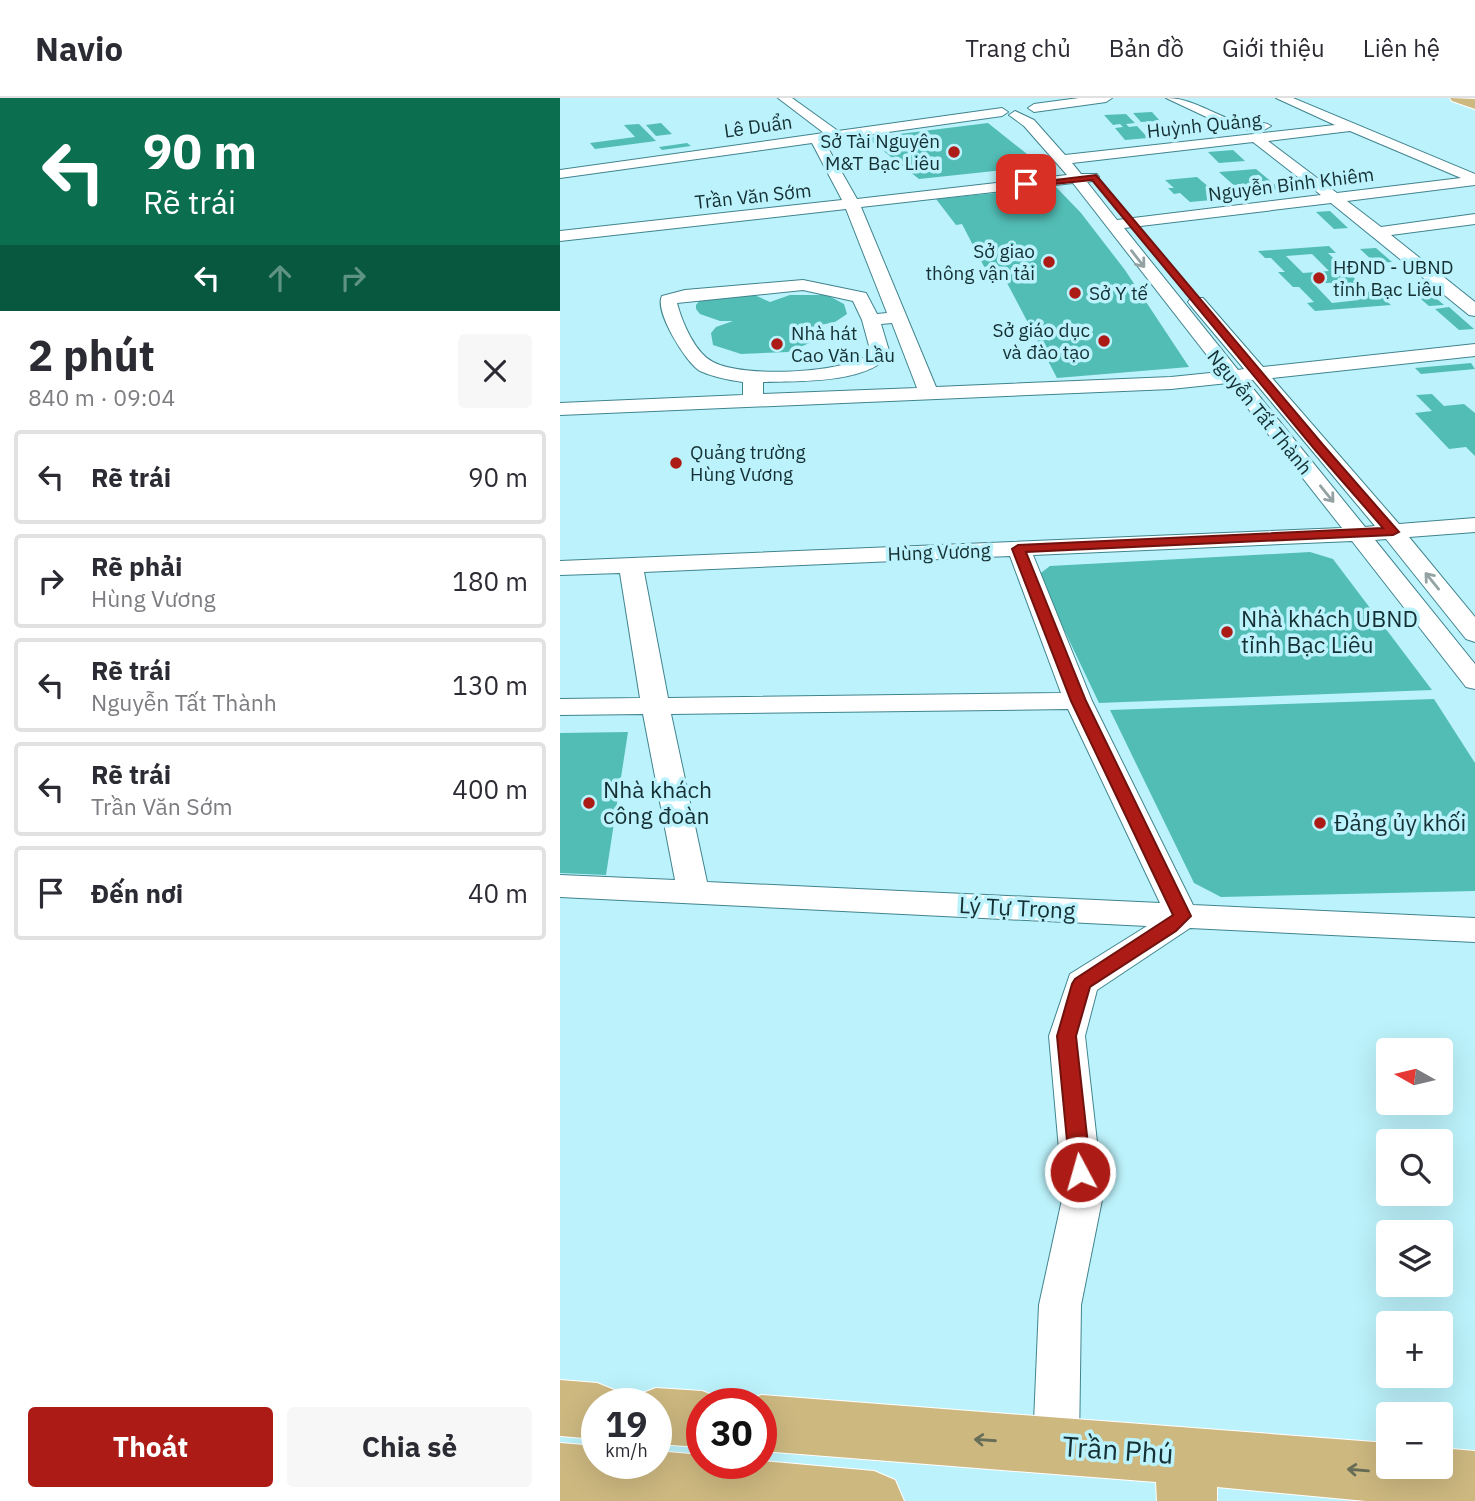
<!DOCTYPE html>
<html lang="vi">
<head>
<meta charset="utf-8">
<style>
	body { margin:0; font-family:"IBM Plex Sans",sans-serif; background:#f7f7f7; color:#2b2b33; height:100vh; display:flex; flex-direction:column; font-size:26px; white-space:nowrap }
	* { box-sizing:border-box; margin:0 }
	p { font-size:23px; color:#7c7c81 }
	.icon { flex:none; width:38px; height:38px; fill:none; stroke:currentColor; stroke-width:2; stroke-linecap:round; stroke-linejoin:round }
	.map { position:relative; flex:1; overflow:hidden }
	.sheet { display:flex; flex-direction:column; background:#fff; width:560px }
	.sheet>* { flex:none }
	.guide { background:#0b6e4f; color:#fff; overflow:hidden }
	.needle { width:46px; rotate:278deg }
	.buttons { position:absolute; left:816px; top:940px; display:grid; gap:14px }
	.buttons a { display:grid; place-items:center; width:77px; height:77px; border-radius:7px; background:#fff; box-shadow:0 7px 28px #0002; font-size:35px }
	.speed { position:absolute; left:21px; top:1290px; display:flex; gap:14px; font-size:35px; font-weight:700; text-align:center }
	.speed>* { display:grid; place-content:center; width:91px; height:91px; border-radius:50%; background:#fff; box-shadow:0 7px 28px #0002; line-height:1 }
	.speed small { font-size:18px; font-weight:400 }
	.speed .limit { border:10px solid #d22; background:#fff; color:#111 }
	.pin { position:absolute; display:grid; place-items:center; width:60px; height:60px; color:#fff; margin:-30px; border-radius:14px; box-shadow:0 4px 10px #0006 }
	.me { position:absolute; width:77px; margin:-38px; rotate:354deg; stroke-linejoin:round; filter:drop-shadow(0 0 5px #0008) }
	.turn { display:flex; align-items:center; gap:24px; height:147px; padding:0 28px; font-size:32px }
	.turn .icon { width:91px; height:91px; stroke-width:2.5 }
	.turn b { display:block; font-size:49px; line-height:60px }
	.lanes { display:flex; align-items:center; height:66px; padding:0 28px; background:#0003; justify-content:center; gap:35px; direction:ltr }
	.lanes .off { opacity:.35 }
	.round { display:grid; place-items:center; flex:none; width:74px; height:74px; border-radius:7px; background:#f7f7f7 }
	.head { display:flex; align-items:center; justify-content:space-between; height:119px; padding:0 28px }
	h1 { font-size:42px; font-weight:800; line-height:52px }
	.action { display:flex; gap:14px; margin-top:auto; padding:14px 28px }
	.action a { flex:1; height:80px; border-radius:7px; background:#ac1b16; color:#fff; font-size:28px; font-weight:800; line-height:80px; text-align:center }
	.action a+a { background:#f7f7f7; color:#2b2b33 }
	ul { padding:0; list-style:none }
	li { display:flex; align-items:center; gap:21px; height:94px; margin:0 14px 10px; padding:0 14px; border:4px solid #e1e1e2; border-radius:7px }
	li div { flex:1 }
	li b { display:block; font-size:26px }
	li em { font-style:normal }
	header { display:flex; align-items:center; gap:42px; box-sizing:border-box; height:98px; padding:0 35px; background:#fff; border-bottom:2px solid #e1e1e2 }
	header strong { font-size:33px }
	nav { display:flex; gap:38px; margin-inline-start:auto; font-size:24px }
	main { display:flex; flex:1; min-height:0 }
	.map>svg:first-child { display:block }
	.building { fill:#52bdb5; fill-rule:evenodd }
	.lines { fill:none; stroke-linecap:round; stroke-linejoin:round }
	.minor-casing { stroke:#40848e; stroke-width:2 }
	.major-casing { stroke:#fff; stroke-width:2 }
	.minor { fill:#fff; fill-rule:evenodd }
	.major { fill:#cdb880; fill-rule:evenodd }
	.oneway { stroke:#95a2a4 }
	.oneway2 { stroke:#676d56 }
	.route { fill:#ac1b16; stroke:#70120e; stroke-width:2 }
	.poi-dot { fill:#ac1b16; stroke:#bcf2fb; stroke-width:2.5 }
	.labels { text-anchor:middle; stroke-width:7; stroke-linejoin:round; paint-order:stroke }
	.far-street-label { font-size:19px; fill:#143034; stroke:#bcf2fb }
	.far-poi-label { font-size:19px; fill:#143034; stroke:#bcf2fb; text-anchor:start }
	.poi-label { font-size:23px; fill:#143034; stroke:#bcf2fb; text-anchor:start }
	.street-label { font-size:23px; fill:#143034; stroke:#bcf2fb }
	.near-street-label { font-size:28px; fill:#143034; stroke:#bcf2fb }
</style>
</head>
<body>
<header>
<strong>Navio</strong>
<nav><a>Trang chủ</a><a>Bản đồ</a><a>Giới thiệu</a><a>Liên hệ</a></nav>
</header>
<main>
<section class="sheet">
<div class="guide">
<div class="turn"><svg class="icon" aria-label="left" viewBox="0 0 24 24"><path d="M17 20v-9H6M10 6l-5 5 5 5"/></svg><div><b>90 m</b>Rẽ trái</div></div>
<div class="lanes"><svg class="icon" aria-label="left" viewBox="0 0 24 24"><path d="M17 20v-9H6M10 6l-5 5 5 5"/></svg><svg class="icon off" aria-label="ahead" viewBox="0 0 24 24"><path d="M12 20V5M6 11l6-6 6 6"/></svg><svg class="icon off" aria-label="right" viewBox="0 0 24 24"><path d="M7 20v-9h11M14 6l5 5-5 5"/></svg></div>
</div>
<div class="head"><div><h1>2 phút</h1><p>840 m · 09:04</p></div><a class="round"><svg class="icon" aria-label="close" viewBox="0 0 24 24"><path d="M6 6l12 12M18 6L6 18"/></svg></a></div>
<ul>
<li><svg class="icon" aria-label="left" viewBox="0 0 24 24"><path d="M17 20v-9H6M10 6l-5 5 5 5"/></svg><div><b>Rẽ trái</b></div><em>90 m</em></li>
<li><svg class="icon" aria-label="right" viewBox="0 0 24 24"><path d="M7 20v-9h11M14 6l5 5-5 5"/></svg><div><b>Rẽ phải</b><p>Hùng Vương</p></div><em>180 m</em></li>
<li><svg class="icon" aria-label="left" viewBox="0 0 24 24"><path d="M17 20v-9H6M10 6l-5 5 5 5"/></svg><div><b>Rẽ trái</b><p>Nguyễn Tất Thành</p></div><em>130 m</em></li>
<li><svg class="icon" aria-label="left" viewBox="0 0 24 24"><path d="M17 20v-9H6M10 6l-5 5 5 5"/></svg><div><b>Rẽ trái</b><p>Trần Văn Sớm</p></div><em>400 m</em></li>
<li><svg class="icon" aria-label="arrive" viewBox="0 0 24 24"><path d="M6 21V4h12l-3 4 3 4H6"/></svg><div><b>Đến nơi</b></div><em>40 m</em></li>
</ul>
<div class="action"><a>Thoát</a><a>Chia sẻ</a></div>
</section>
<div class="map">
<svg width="915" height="1403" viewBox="0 0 915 1403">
	<rect width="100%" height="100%" fill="#bcf2fb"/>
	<path class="building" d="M592 14 600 23 581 24 573 15Z
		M566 16 575 25 566 26 569 29 577 28 588 40 565 42 555 30 563 29 560 26 553 27 544 17Z
		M101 25 112 36 96 38 86 27Z
		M428 25 482 68 359 81 307 40Z
		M79 26 96 43 35 51 30 45 75 39 64 27Z
		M620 31 627 38 598 40 592 33Z
		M127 45 131 48 102 52 99 49Z
		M673 52 685 63 659 65 648 54Z
		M696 71 720 91 689 94 686 90 678 91 659 74Z
		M637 79 663 101 630 104 620 95 614 96 608 90H614L605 82Z
		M496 89 521 115 565 172 629 269 497 280 446 183 432 184 402 126 396 127 376 101Z
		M770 113 788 130 774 131 756 114Z
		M769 148 776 155H768L814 199H822L831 207 755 213 747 205 754 204 739 189H733L718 174H725L711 160H705L698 153ZM752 156 769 173 743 175 726 158ZM781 184 799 202 772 205 754 186Z
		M816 150 832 164 815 165 800 151Z
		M190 195 210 204 230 197H267L284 206 287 216 275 224 251 229 256 239 252 244 228 254 181 256 153 247 151 235 156 229 173 223H160L140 216 136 211V207L140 202Z
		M870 195 884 207 869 208 855 196Z
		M889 209 914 231 899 232 875 211Z
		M911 265 915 271 861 276 855 270Z
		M872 296 884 308 904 306 915 315V358L906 349 889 351 855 315 872 313 856 297Z
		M750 454 773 461 872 592 539 605 478 477 490 468Z
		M874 601 915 665V793L661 799 634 785 550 612Z
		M68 634 46 777 0 775V635Z"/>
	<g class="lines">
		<defs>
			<path id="minor" d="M218 0H232L278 33 442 10 448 14 442 18 264 43 297 101 507 77 464 28 449 17 455 13 474 22 505 57 775 27 716 0H733L915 76V87L787 103 821 129 915 116V126L831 137 915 204V218L909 217 771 105 564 130 678 272 684 271 631 208 628 204 631 200H643L703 269 915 246V258L712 280 839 426 915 420V434L849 439 915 519V544L906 541 826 441 815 442 915 566V591L906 589 792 443 473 457 532 603 633 807 915 820V844L630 830 537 892 525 938 543 1097 521 1207 519 1347 512 1363 496 1369 480 1363 473 1347 479 1207 503 1097 489 938 510 876 587 828 0 799V777L115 782 83 616 0 617V601L80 600 60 475 0 477V463L782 430 668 285 611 291 0 317V305L183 297V284C169 282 153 279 140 273 126 265 94 213 102 198L125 192 243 182 306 195 317 216 327 215 286 111 0 143V133L282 102 252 45 0 80V72L264 35ZM790 33 901 80 777 95 708 43ZM693 44 761 97 557 122 527 84 537 82 539 79 537 76H521L512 65ZM513 85 660 274 611 279 376 289 301 109ZM243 192 293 203 302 222 311 255C286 276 182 280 153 264 135 255 122 224 117 205ZM332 225 357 290 203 296V284C237 283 308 286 330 256L321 226ZM693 282 815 428 805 429 687 283ZM450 458 501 595 108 600 84 474ZM508 611 600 805 147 784 111 616Z
				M519 0H552L546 4 474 14 468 10 474 6Z
				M606 0C633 0 653 17 679 24 690 27 702 21 711 28L704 32H674Z"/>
			<path id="major" d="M890 0 915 1V11L892 3Z
				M0 1282 37 1285 57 1293 63 1306H37V1341L0 1338Z
				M96 1290 142 1293 163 1301 164 1306H142V1349L96 1346V1306H72L75 1298Z
				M201 1297 828 1345V1368H880V1350L915 1353V1403H806L657 1389V1403H597L596 1384 201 1353V1306H180Z
				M0 1345 37 1348V1365H96V1353L142 1357V1365H201V1363L314 1373 335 1382 344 1403H0Z"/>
		</defs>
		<use href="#minor" class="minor-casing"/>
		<use href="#major" class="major-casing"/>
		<use href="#minor" class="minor"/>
		<use href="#major" class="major"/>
	</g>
	<defs><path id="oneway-shaft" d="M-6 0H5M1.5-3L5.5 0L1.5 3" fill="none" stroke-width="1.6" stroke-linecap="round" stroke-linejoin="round" transform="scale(1.75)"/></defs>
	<g class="oneway">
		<use href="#oneway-shaft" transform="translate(578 161) rotate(52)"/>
		<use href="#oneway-shaft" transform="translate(767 396) rotate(51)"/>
		<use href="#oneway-shaft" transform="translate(872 483) rotate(-129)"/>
	</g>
	<g class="oneway2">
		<use href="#oneway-shaft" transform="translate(425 1342) rotate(-176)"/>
		<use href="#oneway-shaft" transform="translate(798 1372) rotate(-175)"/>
	</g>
	<path class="route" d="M536 77 764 348 839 434 833 437 466 454 526 603 631 818 616 833 530 889 516 938 531 1074 528 1080 520 1083 513 1080 510 1074 497 938 512 886 515 881 613 817 511 603 452 451 458 447 823 430 756 353 532 82 466 89 462 86Z"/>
	<g class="poi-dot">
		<circle cx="394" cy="54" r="7"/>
		<circle cx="489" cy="164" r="7"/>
		<circle cx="759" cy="180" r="7"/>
		<circle cx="515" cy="195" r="7"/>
		<circle cx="544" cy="243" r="7"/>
		<circle cx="217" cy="246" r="7"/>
		<circle cx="116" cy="365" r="7"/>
		<circle cx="667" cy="534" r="7"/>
		<circle cx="29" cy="705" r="7"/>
		<circle cx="760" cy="725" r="7"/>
	</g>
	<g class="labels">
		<g class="far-street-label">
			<text transform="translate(644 27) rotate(-6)" y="7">Huỳnh Quảng</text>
			<text transform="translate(198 28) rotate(-8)" y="7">Lê Duẩn</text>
			<text transform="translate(731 86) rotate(-7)" y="7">Nguyễn Bỉnh Khiêm</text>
			<text transform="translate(193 98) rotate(-6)" y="7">Trần Văn Sớm</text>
			<text transform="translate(700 314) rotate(51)" y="7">Nguyễn Tất Thành</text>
			<text transform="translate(379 454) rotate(-2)" y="7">Hùng Vương</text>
		</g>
		<g class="far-poi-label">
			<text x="380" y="50" text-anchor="end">Sở Tài Nguyên<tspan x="380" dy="22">M&amp;T Bạc Liêu</tspan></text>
			<text x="475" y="160" text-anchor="end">Sở giao<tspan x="475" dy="22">thông vận tải</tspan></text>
			<text x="773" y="176">HĐND - UBND<tspan x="773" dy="22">tỉnh Bạc Liêu</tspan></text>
			<text x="529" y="202">Sở Y tế</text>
			<text x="530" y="239" text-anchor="end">Sở giáo dục<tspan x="530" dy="22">và đào tạo</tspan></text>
			<text x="231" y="242">Nhà hát<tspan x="231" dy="22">Cao Văn Lầu</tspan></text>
			<text x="130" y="361">Quảng trường<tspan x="130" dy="22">Hùng Vương</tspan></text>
		</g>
		<g class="poi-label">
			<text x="681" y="529">Nhà khách UBND<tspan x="681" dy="26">tỉnh Bạc Liêu</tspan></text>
			<text x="43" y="700">Nhà khách<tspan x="43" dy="26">công đoàn</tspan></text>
			<text x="774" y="733">Đảng ủy khối</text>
		</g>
		<g class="street-label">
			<text transform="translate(457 810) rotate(3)" y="8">Lý Tự Trọng</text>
		</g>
		<g class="near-street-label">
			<text transform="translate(558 1352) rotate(4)" y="10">Trần Phú</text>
		</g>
	</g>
</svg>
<div class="buttons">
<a><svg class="needle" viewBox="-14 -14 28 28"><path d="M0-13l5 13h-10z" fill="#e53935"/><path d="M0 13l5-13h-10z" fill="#7c7c81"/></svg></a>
<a><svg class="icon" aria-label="search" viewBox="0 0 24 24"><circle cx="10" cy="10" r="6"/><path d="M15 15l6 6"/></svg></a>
<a><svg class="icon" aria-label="layers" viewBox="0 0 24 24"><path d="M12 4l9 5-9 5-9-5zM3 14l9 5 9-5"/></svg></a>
<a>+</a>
<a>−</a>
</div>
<div class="speed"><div>19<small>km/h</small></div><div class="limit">30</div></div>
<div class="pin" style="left:466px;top:86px;background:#d93025"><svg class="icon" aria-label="arrive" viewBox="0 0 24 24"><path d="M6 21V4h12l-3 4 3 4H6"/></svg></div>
<svg class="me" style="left:520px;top:1074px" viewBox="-20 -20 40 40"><circle r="17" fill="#ac1b16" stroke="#fff" stroke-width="3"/><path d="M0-11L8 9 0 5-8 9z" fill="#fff"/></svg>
</div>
</main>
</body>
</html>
